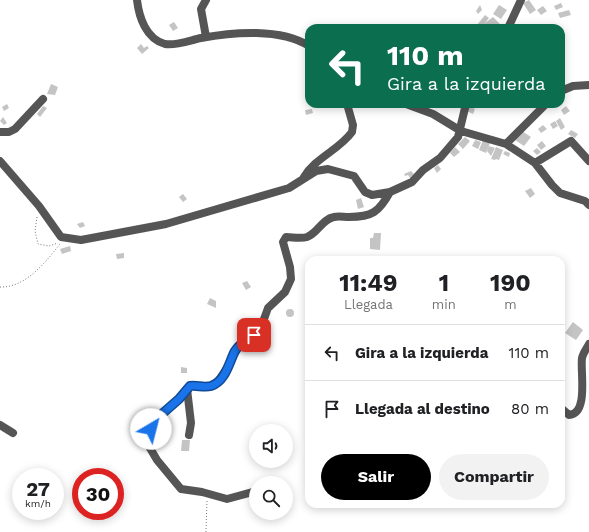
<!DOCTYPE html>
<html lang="es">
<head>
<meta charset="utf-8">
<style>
	body { margin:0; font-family:"Work Sans",sans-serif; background:#f2f2f2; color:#202124; height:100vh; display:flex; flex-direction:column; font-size:15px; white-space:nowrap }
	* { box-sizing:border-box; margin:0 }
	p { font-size:13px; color:#757577 }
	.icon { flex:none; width:22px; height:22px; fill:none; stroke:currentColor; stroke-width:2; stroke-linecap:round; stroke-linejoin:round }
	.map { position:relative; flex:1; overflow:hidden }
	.drawer { position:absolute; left:305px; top:256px; width:260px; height:252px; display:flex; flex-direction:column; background:#fff; border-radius:12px; box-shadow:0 2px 10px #0003 }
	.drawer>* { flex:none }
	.banner { position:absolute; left:305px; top:24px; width:260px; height:84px; border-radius:12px; box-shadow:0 2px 10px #0003; background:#0b6e4f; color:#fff; overflow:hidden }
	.buttons { position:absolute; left:249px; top:424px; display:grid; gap:8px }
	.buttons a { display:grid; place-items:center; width:44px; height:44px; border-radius:50%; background:#fff; box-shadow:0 2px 10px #0003; font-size:20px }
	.speed { position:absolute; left:12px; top:468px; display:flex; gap:8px; font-size:20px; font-weight:700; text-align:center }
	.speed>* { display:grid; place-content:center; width:52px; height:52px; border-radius:50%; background:#fff; box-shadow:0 2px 10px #0003; line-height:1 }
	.speed small { font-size:10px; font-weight:400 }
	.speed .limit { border:6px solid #d22; background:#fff; color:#111 }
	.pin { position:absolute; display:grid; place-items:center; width:34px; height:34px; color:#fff; margin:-17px; border-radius:8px; box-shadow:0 2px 6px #0006 }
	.me { position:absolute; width:44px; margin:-22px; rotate:37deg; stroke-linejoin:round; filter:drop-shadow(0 0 3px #0008) }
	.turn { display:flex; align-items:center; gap:14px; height:84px; padding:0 16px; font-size:18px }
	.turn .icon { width:52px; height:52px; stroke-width:2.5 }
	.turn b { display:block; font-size:28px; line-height:34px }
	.eta { display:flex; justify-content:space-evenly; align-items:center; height:68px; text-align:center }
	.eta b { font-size:24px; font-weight:700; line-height:28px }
	.cta { display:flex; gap:8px; margin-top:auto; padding:8px 16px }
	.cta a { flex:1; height:46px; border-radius:24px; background:#000; color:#fff; font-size:16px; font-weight:700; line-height:46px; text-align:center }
	.cta a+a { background:#f2f2f2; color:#202124 }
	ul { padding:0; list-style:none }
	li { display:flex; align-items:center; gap:12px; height:56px; padding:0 16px; border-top:1px solid #e0e0e0 }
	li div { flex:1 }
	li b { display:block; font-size:15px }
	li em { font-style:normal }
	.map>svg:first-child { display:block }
	.building { fill:#c4c4c4 }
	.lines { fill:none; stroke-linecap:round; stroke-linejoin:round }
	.path { stroke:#777; stroke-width:1; stroke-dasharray:1 2; stroke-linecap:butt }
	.minor { stroke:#555; stroke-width:8 }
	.route-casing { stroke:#114b97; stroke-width:10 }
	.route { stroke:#1a73e8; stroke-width:7 }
</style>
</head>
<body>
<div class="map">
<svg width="589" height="532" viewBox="0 0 589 532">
	<rect width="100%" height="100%" fill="#fff"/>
	<path class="building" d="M529 0 536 10 530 14 523 3Z
		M561 3 563 7 556 10 554 6Z
		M480 5 482 10 478 14 476 11Z
		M499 5 507 10 501 19 493 14Z
		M543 6 547 11 541 15 537 10Z
		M569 10 571 15 560 18 558 13Z
		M485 15 489 18 485 23 486 26 481 28 477 25Z
		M493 17 502 26 500 28H490L485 23Z
		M174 22 178 28 173 31 169 25Z
		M141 44 144 48 147 46 149 48 142 54 137 48Z
		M51 84 58 87 55 95 47 94Z
		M7 104 9 108 4 111 2 107Z
		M43 106 47 108 40 117 37 114Z
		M469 106 475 109 473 114 467 111Z
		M566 106 570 111 564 115 561 110Z
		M312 109 313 113 306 115 305 110Z
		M3 117 7 123 4 125 0 121Z
		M560 118 565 127 561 130 556 121Z
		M555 121 558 126 553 129 550 124Z
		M543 125 547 129 541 133 538 129Z
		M571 130 578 134 575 138 568 134Z
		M522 131 531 137 524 146 515 140Z
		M465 137 470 141 463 149 458 144Z
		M475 140 481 142 478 149 472 146Z
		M483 140 490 143 486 153 479 150Z
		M542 141 546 146 541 150 537 145Z
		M489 146 495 148 491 156 487 151Z
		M455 147 460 152 454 157 450 153Z
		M496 147 503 150 499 160 496 159 495 160 491 159Z
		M537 148 541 152 537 155 533 151Z
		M505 151 510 153 509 157 503 154Z
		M438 165 441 169 437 173 434 168Z
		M411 171 414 174 410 178 408 175 405 176 404 174Z
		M531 188 535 194 530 198 525 191Z
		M183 194 187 199 183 202 179 197Z
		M361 198 364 207 358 209 356 200Z
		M83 222 85 226 80 228 77 224Z
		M374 233H381L380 250 370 249V238H373Z
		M70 246 71 251 62 254 60 249Z
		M124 253V258L117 259 116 254Z
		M247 281 251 287 246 290 242 283Z
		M210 298 216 301V308L207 304Z
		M286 313a4 4 0 1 1 8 0a4 4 0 1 1-8 0Z
		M573 322 583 330 576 340 565 333Z
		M181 367 187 368V373H181Z
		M182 440H190L189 451H181Z"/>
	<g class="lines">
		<path class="path" d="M37 217 35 231 38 244 49 246 58 243
			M0 287C25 288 45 263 60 244
			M206 532 207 500"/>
		<path class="minor" d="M137 0C139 17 146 39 165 44 176 46 191 40 201 38 233 32 281 28 309 46
			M508 28 521 0
			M206 37 201 9 206 0
			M561 91 573 86 589 85
			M406 104 433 114 461 131 506 144 535 163 552 185 560 193 585 201 589 205
			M0 132H9L15 129 43 99
			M506 144 546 104
			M0 161 39 206 61 237 81 240 166 224 289 188 316 171 328 169 354 176 365 192 372 195 390 192 412 182 423 170 440 158 458 137 466 104
			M535 163 571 141 589 161
			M304 177C315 158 339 150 352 132L353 125 347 104
			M187 389 191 423 189 435
			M561 408 569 415C589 414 580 371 582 358 583 353 587 348 589 344
			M0 425 13 433
			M256 491 227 499 202 492 181 489 157 460 147 443 155 420 179 399 190 386H210L217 383 231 362 235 351 239 346 260 330 268 308 285 292 291 279 290 267 283 242 286 237C292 237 301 239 307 237 318 233 322 219 334 217 338 216 344 217 349 217 372 217 379 212 390 192"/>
	</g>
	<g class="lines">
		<defs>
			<path id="route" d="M151 429 155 420 179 399 190 386C197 385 204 388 211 386 226 381 229 362 235 351 239 344 247 339 254 335"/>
		</defs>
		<use href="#route" class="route-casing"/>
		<use href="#route" class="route"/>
	</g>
</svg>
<div class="buttons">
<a><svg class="icon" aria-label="sound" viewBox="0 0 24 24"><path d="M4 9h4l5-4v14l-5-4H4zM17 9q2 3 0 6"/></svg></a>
<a><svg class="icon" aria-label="search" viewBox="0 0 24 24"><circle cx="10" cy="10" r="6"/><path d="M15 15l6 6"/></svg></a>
</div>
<div class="speed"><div>27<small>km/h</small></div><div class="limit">30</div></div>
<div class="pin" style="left:254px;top:335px;background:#d93025"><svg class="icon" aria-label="arrive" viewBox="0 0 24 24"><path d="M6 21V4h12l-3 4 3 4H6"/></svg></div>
<svg class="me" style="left:151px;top:429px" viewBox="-20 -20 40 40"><circle r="19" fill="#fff"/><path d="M0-13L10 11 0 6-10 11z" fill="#1a73e8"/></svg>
<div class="banner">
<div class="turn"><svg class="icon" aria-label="left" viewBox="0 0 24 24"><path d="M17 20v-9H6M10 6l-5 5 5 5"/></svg><div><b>110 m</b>Gira a la izquierda</div></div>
</div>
<section class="drawer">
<div class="eta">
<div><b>11:49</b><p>Llegada</p></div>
<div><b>1</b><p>min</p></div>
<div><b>190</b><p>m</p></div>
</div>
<ul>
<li><svg class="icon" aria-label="left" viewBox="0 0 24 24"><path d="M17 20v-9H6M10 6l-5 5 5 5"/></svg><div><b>Gira a la izquierda</b></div><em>110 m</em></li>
<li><svg class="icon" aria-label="arrive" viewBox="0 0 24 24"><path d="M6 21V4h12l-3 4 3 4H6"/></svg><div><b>Llegada al destino</b></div><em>80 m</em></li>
</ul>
<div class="cta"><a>Salir</a><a>Compartir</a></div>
</section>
</div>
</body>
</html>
